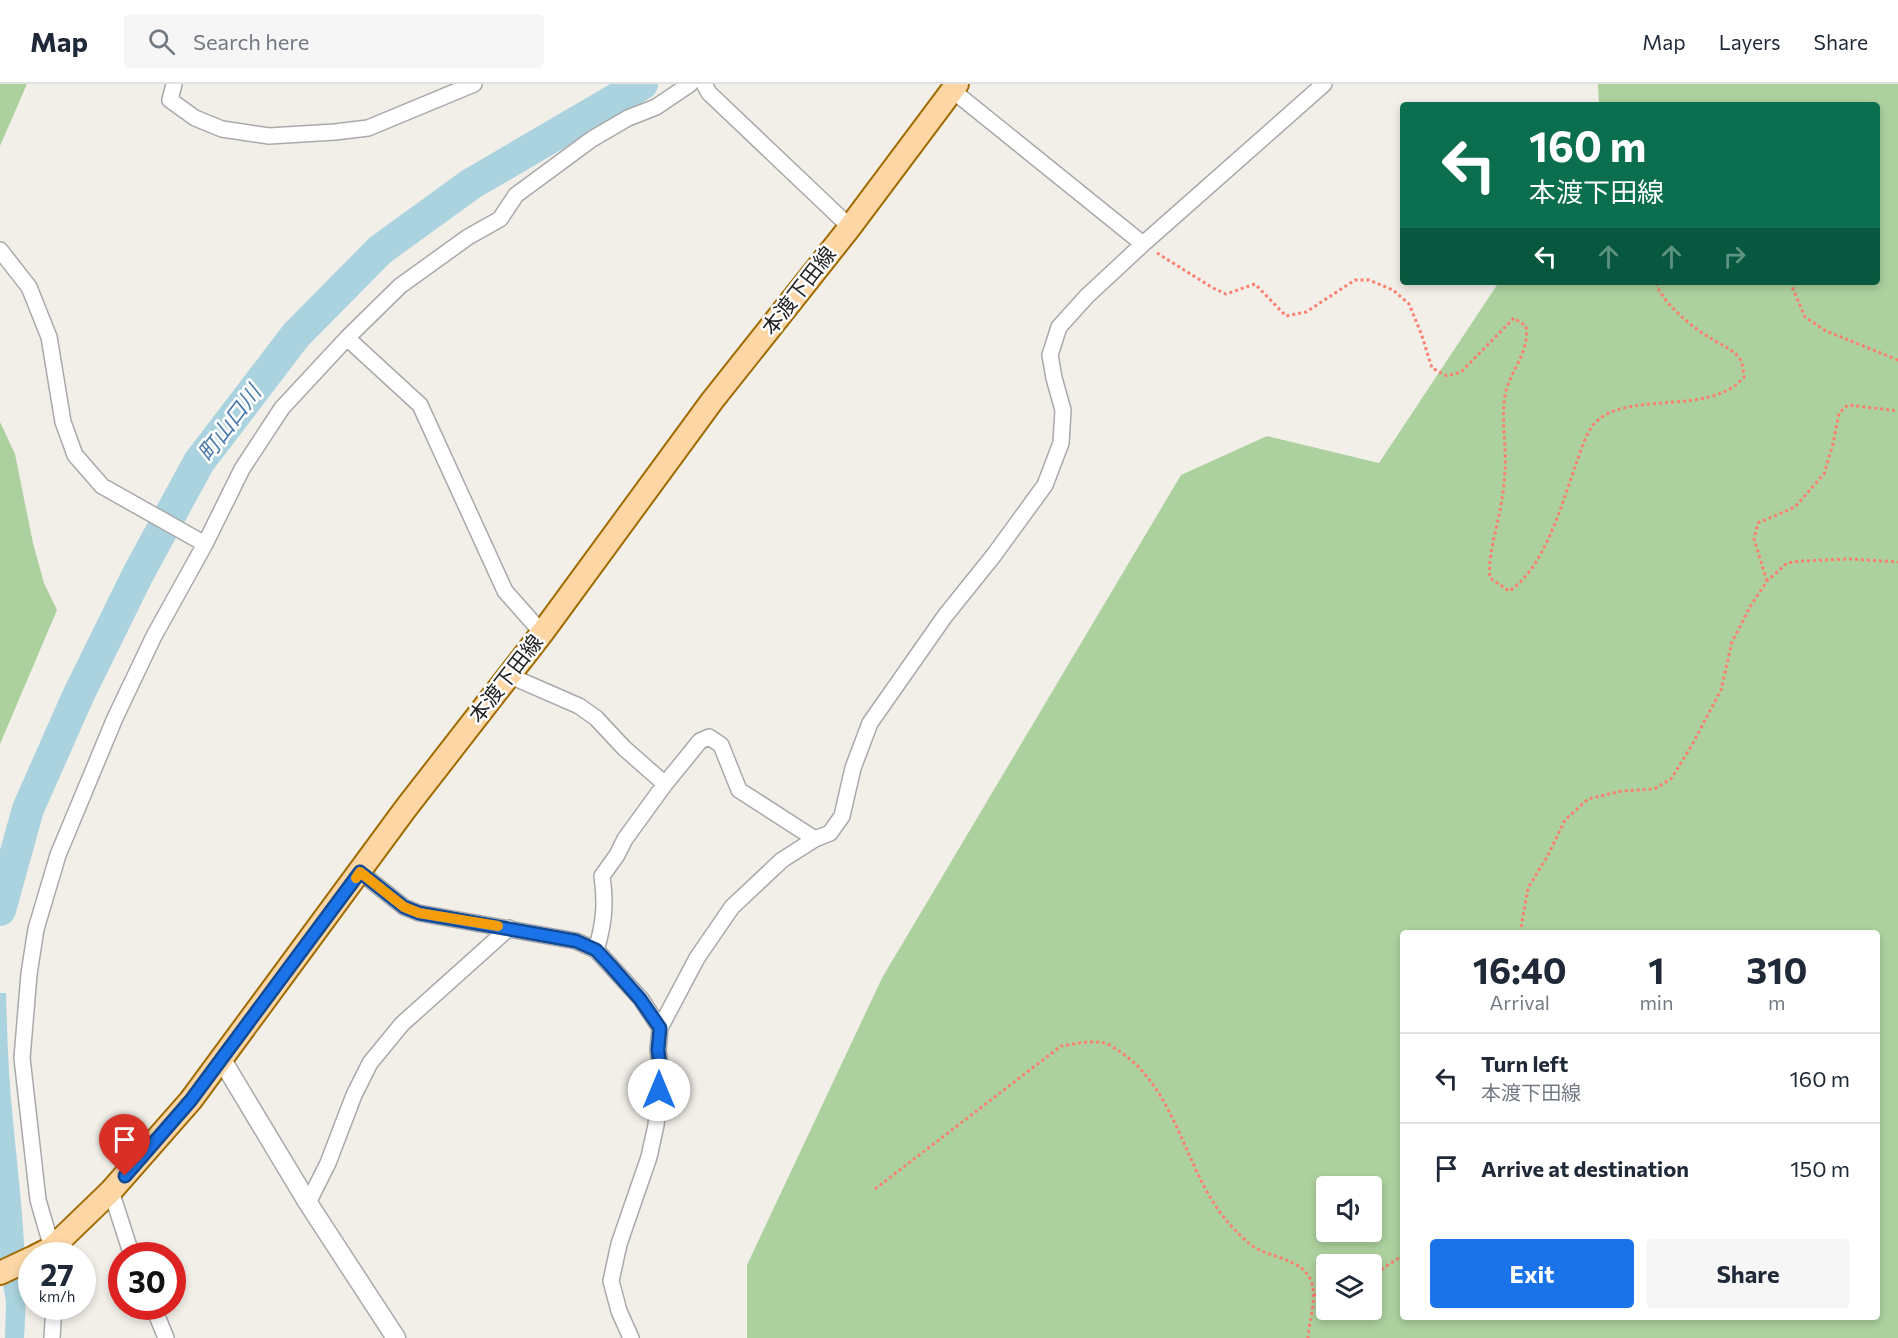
<!DOCTYPE html>
<html lang="en">
<head>
<meta charset="utf-8">
<style>
	body { margin:0; font-family:Commissioner,"Noto Sans JP",sans-serif; background:#f6f6f7; color:#1f2937; height:100vh; display:flex; flex-direction:column; font-size:22px; white-space:nowrap }
	* { box-sizing:border-box; margin:0 }
	p { font-size:20px; color:#747a83 }
	.icon { flex:none; width:33px; height:33px; fill:none; stroke:currentColor; stroke-width:2; stroke-linecap:round; stroke-linejoin:round }
	.map { position:relative; flex:1; overflow:hidden }
	.side { position:absolute; left:1400px; top:846px; width:480px; height:390px; display:flex; flex-direction:column; background:#fff; border-radius:6px; box-shadow:0 3px 9px #0003 }
	.side>* { flex:none }
	.guide { position:absolute; left:1400px; top:18px; width:480px; height:183px; border-radius:6px; box-shadow:0 3px 9px #0003; background:#0b6e4f; color:#fff; overflow:hidden }
	.tools { position:absolute; left:1316px; top:1092px; display:grid; gap:12px }
	.tools a { display:grid; place-items:center; width:66px; height:66px; border-radius:6px; background:#fff; box-shadow:0 3px 9px #0003; font-size:30px }
	.speed { position:absolute; left:18px; top:1158px; display:flex; gap:12px; font-size:30px; font-weight:700; text-align:center }
	.speed>* { display:grid; place-content:center; width:78px; height:78px; border-radius:50%; background:#fff; box-shadow:0 3px 9px #0003; line-height:1 }
	.speed small { font-size:15px; font-weight:400 }
	.speed .limit { border:9px solid #d22; background:#fff; color:#111 }
	.pin { position:absolute; display:grid; place-items:center; width:51px; height:51px; color:#fff; margin:-62px -26px; border-radius:50% 50% 50% 0; rotate:-45deg; box-shadow:0 0 6px #0007 }
	.pin .icon { rotate:45deg }
	.me { position:absolute; width:66px; margin:-33px; rotate:0deg; stroke-linejoin:round; filter:drop-shadow(0 0 4px #0008) }
	.turn { display:flex; align-items:center; gap:21px; height:126px; padding:0 30px; font-size:27px }
	.turn .icon { width:78px; height:78px; stroke-width:2.5 }
	.turn b { display:block; font-size:42px; line-height:51px }
	.lanes { display:flex; align-items:center; height:57px; padding:0 30px; background:#0003; justify-content:center; gap:30px; direction:ltr }
	.lanes .off { opacity:.35 }
	.eta { display:flex; justify-content:space-evenly; align-items:center; height:102px; text-align:center }
	.eta b { font-size:36px; font-weight:700; line-height:42px }
	.action { display:flex; gap:12px; margin-top:auto; padding:12px 30px }
	.action a { flex:1; height:69px; border-radius:6px; background:#1a73e8; color:#fff; font-size:24px; font-weight:700; line-height:69px; text-align:center }
	.action a+a { background:#f6f6f7; color:#1f2937 }
	ul { padding:0; list-style:none }
	li { display:flex; align-items:center; gap:18px; height:90px; padding:0 30px; border-top:2px solid #e0e1e3 }
	li div { flex:1 }
	li b { display:block; font-size:22px }
	li em { font-style:normal }
	header { display:flex; align-items:center; gap:36px; box-sizing:border-box; height:84px; padding:0 30px; background:#fff; border-bottom:2px solid #e0e1e3 }
	header strong { font-size:28px }
	nav { display:flex; gap:33px; margin-inline-start:auto; font-size:21px }
	.search { width:420px; height:54px; background:#f6f6f7; display:flex; align-items:center; gap:15px; box-sizing:border-box; padding:0 21px; border-radius:6px; color:#747a83; font-size:22px }
	.map>svg:first-child { display:block }
	.forest { fill:#add19e; fill-rule:evenodd }
	.water { fill:#aad3df }
	.lines { fill:none; stroke-linecap:round; stroke-linejoin:round }
	.river { stroke:#aad3df; stroke-width:32 }
	.minor-casing { stroke:#a9a9a9; stroke-width:18 }
	.tertiary-casing { stroke:#a9a9a9; stroke-width:21 }
	.primary-casing { stroke:#a06b00; stroke-width:26 }
	.path { stroke:#fa8072; stroke-width:3; stroke-dasharray:3 3; stroke-linecap:butt }
	.minor { stroke:#fff; stroke-width:15 }
	.tertiary { stroke:#fff; stroke-width:18 }
	.primary { stroke:#fcd6a4; stroke-width:22 }
	.route-casing { stroke:#114b97; stroke-width:15 }
	.route { stroke:#1a73e8; stroke-width:10 }
	.slow { stroke:#f59e0b; stroke-width:10 }
	.labels { text-anchor:middle; stroke-width:5; stroke-linejoin:round; paint-order:stroke }
	.street-label { font-size:21px; fill:#222; stroke:#fff }
	.water-label { font-size:22px; font-style:italic; fill:#4a7aab; stroke:#fff }
</style>
</head>
<body>
<header>
<strong>Map</strong>
<div class="search"><svg class="icon" aria-label="search" viewBox="0 0 24 24"><circle cx="10" cy="10" r="6"/><path d="M15 15l6 6"/></svg>Search here</div>
<nav><a>Map</a><a>Layers</a><a>Share</a></nav>
</header>
<div class="map">
<svg width="1898" height="1254" viewBox="0 0 1898 1254">
	<rect width="100%" height="100%" fill="#f2efe9"/>
	<path class="forest" d="M0 0H27L0 62Z
		M1598 0H1898V1254H747V1181L882 894 1181 391 1267 352 1379 379 1499 198H1876V21H1599ZM1402 849H1876V1233H1402ZM1326 1102H1371V1148H1326ZM1326 1180H1371V1226H1326Z
		M0 338 15 370 33 459 44 499 57 526 0 660Z"/>
	<path class="water" d="M0 909H6C7 944 8 979 11 1015 18 1095 30 1174 24 1254H5L6 1217 0 1184Z"/>
	<g class="lines">
		<path class="river" d="M0 826 28 725 78 612 138 490 199 378 296 251 380 166 471 100 642 0"/>
		<defs>
			<path id="minor" d="M174 0 170 16 195 34 222 45 269 52 335 48 368 44 474 0
				M704 0 709 9 850 143
				M952 6 1143 160
				M0 166 29 203 49 253 63 338 75 371 102 402 205 460
				M347 254 420 321 505 507 542 549
				M508 591 579 622 596 634 624 664 665 700 700 657 709 653 721 661 739 706 815 755
				M360 788 404 823 419 829 576 857 596 866 610 881 641 915 660 944
				M596 866C604 840 606 820 602 792L617 771 625 755 665 700
				M111 1107 132 1172
				M308 1119 328 1079 354 1011 370 979 402 940 509 844
				M52 1172V1164L38 1116 22 974 29 890 36 845 58 771 115 634 154 552 205 460 242 385 282 324 347 254 400 202 468 153 500 135 516 111 592 55 628 34 656 23 690 0
				M153 1222 166 1254
				M52 1254 54 1222
				M631 1254 619 1227 611 1197 619 1160 649 1073 656 1041 661 988 658 966 660 944 697 874 732 823 782 776 815 755 830 749 842 732 853 684 870 639 945 532 994 471 1045 401 1061 359 1063 326 1054 294 1050 271 1059 243 1087 212 1143 160 1324 0"/>
			<path id="tertiary" d="M222 976 308 1119 396 1254"/>
			<path id="primary" d="M36 1172 52 1164 111 1107 191 1016 406 724 542 549 712 317 850 143 957 0
				M0 1189 32 1174"/>
		</defs>
		<use href="#minor" class="minor-casing"/>
		<use href="#tertiary" class="tertiary-casing"/>
		<use href="#primary" class="primary-casing"/>
		<path class="path" d="M1157 169 1213 204 1226 210 1255 200 1286 232 1306 228 1355 196H1369L1393 206 1409 220 1421 249 1432 284 1447 292 1461 288 1514 234 1526 242C1530 267 1512 284 1506 307 1500 332 1507 364 1505 389 1504 403 1502 417 1499 431 1495 452 1488 472 1490 494L1509 507C1545 484 1562 419 1576 380 1581 366 1587 345 1598 336 1632 307 1712 332 1744 293 1743 287 1743 280 1740 275 1732 264 1721 261 1710 254 1693 244 1660 217 1656 198
			M1790 198 1805 233 1826 247 1898 276
			M1767 497 1754 455 1758 439 1795 423 1824 390 1833 360 1839 329 1848 321 1898 327
			M1520 849 1528 804 1547 773 1565 736 1588 715 1622 707 1654 705 1671 695 1692 661 1721 606 1732 558 1751 521 1767 497 1787 479 1801 477 1851 475 1898 478
			M875 1105 1061 962C1075 960 1094 955 1107 960 1111 961 1115 965 1119 967 1181 1008 1184 1095 1235 1146 1241 1152 1248 1160 1256 1164 1271 1173 1297 1175 1308 1191 1320 1208 1309 1235 1308 1254
			M1371 1192 1402 1172
			M1314 1211 1326 1207"/>
		<use href="#minor" class="minor"/>
		<use href="#tertiary" class="tertiary"/>
		<use href="#primary" class="primary"/>
	</g>
	<g class="lines">
		<defs>
			<path id="route" d="M125 1092 191 1016 360 788 404 823 419 829 576 857 596 866 610 881 640 915 660 944 658 966 661 988 659 1006"/>
		</defs>
		<use href="#route" class="route-casing"/>
		<use href="#route" class="route"/>
		<path class="slow" d="M356 794 360 788 404 823 419 829 498 842"/>
	</g>
	<g class="labels">
		<g class="street-label">
			<text transform="translate(799 207) rotate(-52)" y="7">本渡下田線</text>
			<text transform="translate(506 595) rotate(-52)" y="7">本渡下田線</text>
		</g>
		<g class="water-label">
			<text transform="translate(229 339) rotate(-53)" y="8">町山口川</text>
		</g>
	</g>
</svg>
<div class="tools">
<a><svg class="icon" aria-label="sound" viewBox="0 0 24 24"><path d="M4 9h4l5-4v14l-5-4H4zM17 9q2 3 0 6"/></svg></a>
<a><svg class="icon" aria-label="layers" viewBox="0 0 24 24"><path d="M12 4l9 5-9 5-9-5zM3 14l9 5 9-5"/></svg></a>
</div>
<div class="speed"><div>27<small>km/h</small></div><div class="limit">30</div></div>
<div class="pin" style="left:125px;top:1092px;background:#d93025"><svg class="icon" aria-label="arrive" viewBox="0 0 24 24"><path d="M6 21V4h12l-3 4 3 4H6"/></svg></div>
<svg class="me" style="left:659px;top:1006px" viewBox="-20 -20 40 40"><circle r="19" fill="#fff"/><path d="M0-13L10 11 0 6-10 11z" fill="#1a73e8"/></svg>
<div class="guide">
<div class="turn"><svg class="icon" aria-label="left" viewBox="0 0 24 24"><path d="M17 20v-9H6M10 6l-5 5 5 5"/></svg><div><b>160 m</b>本渡下田線</div></div>
<div class="lanes"><svg class="icon" aria-label="left" viewBox="0 0 24 24"><path d="M17 20v-9H6M10 6l-5 5 5 5"/></svg><svg class="icon off" aria-label="ahead" viewBox="0 0 24 24"><path d="M12 20V5M6 11l6-6 6 6"/></svg><svg class="icon off" aria-label="ahead" viewBox="0 0 24 24"><path d="M12 20V5M6 11l6-6 6 6"/></svg><svg class="icon off" aria-label="right" viewBox="0 0 24 24"><path d="M7 20v-9h11M14 6l5 5-5 5"/></svg></div>
</div>
<section class="side">
<div class="eta">
<div><b>16:40</b><p>Arrival</p></div>
<div><b>1</b><p>min</p></div>
<div><b>310</b><p>m</p></div>
</div>
<ul>
<li><svg class="icon" aria-label="left" viewBox="0 0 24 24"><path d="M17 20v-9H6M10 6l-5 5 5 5"/></svg><div><b>Turn left</b><p>本渡下田線</p></div><em>160 m</em></li>
<li><svg class="icon" aria-label="arrive" viewBox="0 0 24 24"><path d="M6 21V4h12l-3 4 3 4H6"/></svg><div><b>Arrive at destination</b></div><em>150 m</em></li>
</ul>
<div class="action"><a>Exit</a><a>Share</a></div>
</section>
</div>
</body>
</html>
